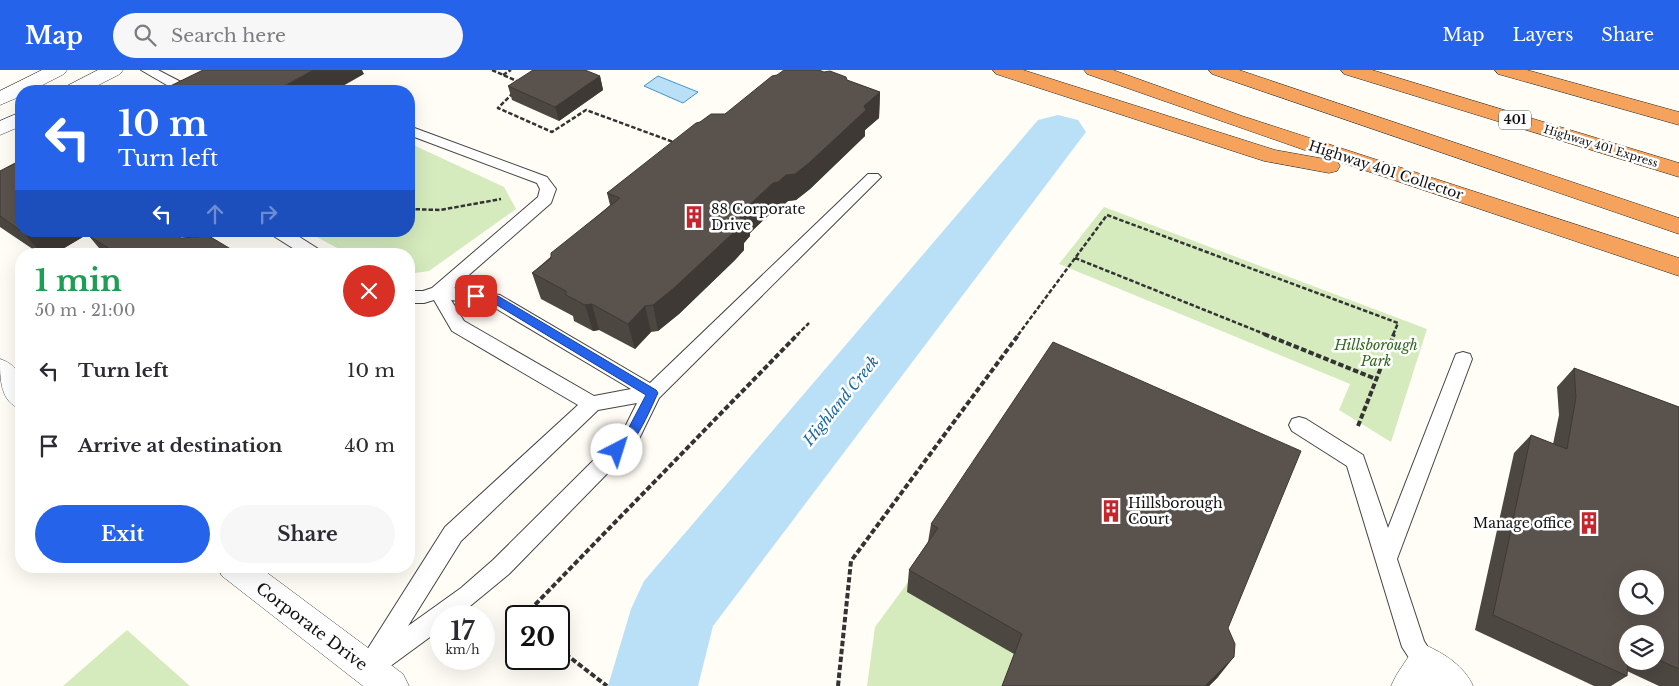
<!DOCTYPE html>
<html lang="en">
<head>
<meta charset="utf-8">
<style>
	body { margin:0; font-family:"Libre Baskerville",serif; background:#f7f7f7; color:#2b2b33; height:100vh; display:flex; flex-direction:column; font-size:19px; white-space:nowrap }
	* { box-sizing:border-box; margin:0 }
	p { font-size:16px; color:#7c7c81 }
	.icon { flex:none; width:28px; height:28px; fill:none; stroke:currentColor; stroke-width:2; stroke-linecap:round; stroke-linejoin:round }
	.map { position:relative; flex:1; overflow:hidden }
	.panel { position:absolute; left:15px; top:178px; width:400px; height:325px; display:flex; flex-direction:column; background:#fff; border-radius:20px; box-shadow:0 5px 20px #0002 }
	.panel>* { flex:none }
	.guide { position:absolute; left:15px; top:15px; width:400px; height:152px; border-radius:20px; box-shadow:0 5px 20px #0002; background:#2563eb; color:#fff; overflow:hidden }
	.buttons { position:absolute; left:1619px; top:500px; display:grid; gap:10px }
	.buttons a { display:grid; place-items:center; width:45px; height:45px; border-radius:50%; background:#fff; box-shadow:0 5px 20px #0002; font-size:25px }
	.speed { position:absolute; left:430px; top:535px; display:flex; gap:10px; font-size:25px; font-weight:700; text-align:center }
	.speed>* { display:grid; place-content:center; width:65px; height:65px; border-radius:50%; background:#fff; box-shadow:0 5px 20px #0002; line-height:1 }
	.speed small { font-size:12px; font-weight:400 }
	.speed .limit { border:2px solid #111; border-radius:8px; background:#fff; color:#111 }
	.pin { position:absolute; display:grid; place-items:center; width:42px; height:42px; color:#fff; margin:-21px; border-radius:10px; box-shadow:0 2px 8px #0006 }
	.me { position:absolute; width:55px; margin:-28px; rotate:40deg; stroke-linejoin:round; filter:drop-shadow(0 0 4px #0008) }
	.turn { display:flex; align-items:center; gap:18px; height:105px; padding:0 20px; font-size:22px }
	.turn .icon { width:65px; height:65px; stroke-width:2.5 }
	.turn b { display:block; font-size:35px; line-height:42px }
	.lanes { display:flex; align-items:center; height:48px; padding:0 20px; background:#0003; justify-content:center; gap:25px; direction:ltr }
	.lanes .off { opacity:.35 }
	.round { display:grid; place-items:center; flex:none; width:52px; height:52px; border-radius:26px; background:#f7f7f7 }
	.overview { display:flex; align-items:center; justify-content:space-between; height:85px; padding:0 20px }
	h1 { font-size:30px; font-weight:700; line-height:38px; color:#1e9e55 }
	.primary-button { display:flex; gap:10px; margin-top:auto; padding:10px 20px }
	.primary-button a { flex:1; height:58px; border-radius:30px; background:#2563eb; color:#fff; font-size:20px; font-weight:700; line-height:58px; text-align:center }
	.primary-button a+a { background:#f7f7f7; color:#2b2b33 }
	ul { padding:0; list-style:none }
	li { display:flex; align-items:center; gap:15px; height:75px; padding:0 20px }
	li div { flex:1 }
	li b { display:block; font-size:19px }
	li em { font-style:normal }
	header { display:flex; align-items:center; gap:30px; box-sizing:border-box; height:70px; padding:0 25px; background:#2563eb; color:#fff }
	header strong { font-size:24px }
	nav { display:flex; gap:28px; margin-inline-start:auto; font-size:18px }
	.search { width:350px; height:45px; background:#f7f7f7; display:flex; align-items:center; gap:12px; box-sizing:border-box; padding:0 18px; border-radius:28px; color:#7c7c81; font-size:19px }
	.map>svg:first-child { display:block }
	.green { fill:#d5ebbd }
	.water { fill:#b9e0f7; stroke:#3f96cf }
	.lines { fill:none; stroke-linecap:round; stroke-linejoin:round }
	.river { fill:#b9e0f7; fill-rule:evenodd }
	.service-casing { stroke:#444; stroke-width:2 }
	.minor-casing { stroke:#444; stroke-width:1 }
	.tertiary-casing { stroke:#444; stroke-width:1 }
	.motorway-casing { stroke:#222; stroke-width:1 }
	.path-far1 { stroke:#333; stroke-width:2.5; stroke-dasharray:4.5 2; stroke-linecap:butt }
	.path { stroke:#333; stroke-width:4; stroke-dasharray:5.5 2.5; stroke-linecap:butt }
	.service { fill:#fff; fill-rule:evenodd }
	.minor { fill:#fff; fill-rule:evenodd }
	.tertiary { fill:#fff; fill-rule:evenodd }
	.motorway { fill:#f5a25d; fill-rule:evenodd }
	.wall { fill:#4d4742; fill-rule:evenodd }
	.shaded-wall { fill:#3f3936 }
	.building { fill:#5a524d; stroke:#3f3936; fill-rule:evenodd }
	.route { fill:#2563eb; stroke:#184099 }
	.labels { text-anchor:middle; stroke-width:5; stroke-linejoin:round; paint-order:stroke }
	.far-street-label { font-size:11px; fill:#111; stroke:#fff }
	.shield { fill:#fff; stroke:#585858; stroke-width:1 }
	.shield-label { font-size:12px; font-weight:bold; fill:#111 }
	.street-label { font-size:14px; fill:#111; stroke:#fff }
	.poi-label { font-size:14px; fill:#111; stroke:#fff; text-anchor:start }
	.park-label { font-size:14px; font-style:italic; fill:#2f6b1f; stroke:#fff }
	.water-label { font-size:15px; font-style:italic; fill:#1768a6; stroke:#fff }
	.near-street-label { font-size:16px; fill:#111; stroke:#fff }
</style>
</head>
<body>
<header>
<strong>Map</strong>
<div class="search"><svg class="icon" aria-label="search" viewBox="0 0 24 24"><circle cx="10" cy="10" r="6"/><path d="M15 15l6 6"/></svg>Search here</div>
<nav><a>Map</a><a>Layers</a><a>Share</a></nav>
</header>
<div class="map">
<svg width="1679" height="616" viewBox="0 0 1679 616">
	<rect width="100%" height="100%" fill="#fffdf5"/>
	<path class="green" d="M409 73 504 117 516 139 429 201 409 204V184H348L306 161H409Z
		M1104 137 1427 259 1391 372 1339 340 1350 314 1059 194Z
		M931 481 1058 551 1032 616H867L875 557Z
		M127 560 190 616H63Z"/>
	<path class="water" d="M658 6 698 22 683 33 644 16Z"/>
	<g class="lines">
		<path class="river" d="M1058 45 1078 50 1086 62 713 556 698 616H608L631 539 644 511 1038 50Z"/>
		<defs>
			<path id="service" d="M141 0H158L181 12 206 0H223L221 3 186 21H177Z
				M409 56 547 107 556 119 551 133 454 218 500 225 650 313 868 104H878L881 107 659 328 637 373 509 504 458 546H441V559L385 600C378 603 375 608 368 610L360 607 356 599 360 591 445 457 578 335 452 261 434 230 424 233H409V221H423L432 218 538 127 540 119 537 113 409 65ZM451 230 490 235 631 319 594 326 464 251ZM637 333 623 361 493 490 461 518 408 556 461 471 598 340Z
				M270 161H290L320 180 322 184H302L272 165Z
				M1463 282 1470 284 1472 289 1397 489 1424 571 1437 592 1433 600 1425 603 1417 600 1402 577 1347 396 1292 361 1289 355 1292 349 1299 347 1306 349 1363 385 1388 458 1454 289 1456 284Z"/>
			<path id="minor" d="M1425 575C1444 583 1465 597 1473 616H1391L1397 604 1413 580Z"/>
			<path id="tertiary" d="M42 0H67L64 4 31 21H21V26L0 35V21Z
				M98 0H123L120 4 87 21H62L65 17Z
				M21 42V56L0 65V51Z
				M0 289C25 297 21 317 21 339 0 332 0 309 0 289Z
				M217 496H258L403 604 409 616H363L222 506Z"/>
			<path id="motorway" d="M993 0H1023L1275 80 1336 91 1087 4 1084 0H1113L1242 46 1679 188V206L1337 91 1340 96 1337 101 1329 103 1264 91 996 4Z
				M1209 0H1239L1679 148V164L1212 4Z
				M1341 0H1372L1679 93V107L1344 4Z
				M1495 0H1527L1679 42V55L1498 4Z"/>
		</defs>
		<use href="#service" class="service-casing"/>
		<use href="#minor" class="minor-casing"/>
		<use href="#tertiary" class="tertiary-casing"/>
		<use href="#motorway" class="motorway-casing"/>
		<path class="path-far1" d="M492 0 519 12
			M503 5 511 0
			M513 23 498 38 552 62 586 40 676 73
			M409 139 440 140 501 129
			M1075 188 1267 265
			M797 265 809 253
			M1018 265 1107 145 1398 253 1393 265"/>
		<path class="path" d="M1264 264 1376 309
			M1358 356 1394 264
			M524 546 798 264
			M506 550H516
			M559 579 607 616
			M838 616 851 491 1019 264"/>
		<use href="#service" class="service"/>
		<use href="#minor" class="minor"/>
		<use href="#tertiary" class="tertiary"/>
		<use href="#motorway" class="motorway"/>
	</g>
	<path class="wall" d="M600 6 603 20 559 51 512 30 508 16Z
		M847 10 880 22 879 48 865 60V66L810 119 796 130 788 131 780 138 775 139 750 163V166L744 173V180L735 190 679 244 658 261 651 262 635 279 599 260 593 261 574 251 573 246 541 229 532 203 610 135 607 123 700 52 725 44Z
		M21 90V161H93L54 184H40L0 157V101Z
		M89 166 181 168 239 184H104Z
		M1574 298 1679 337V616H1659L1627 601V606L1611 616H1594L1475 560 1514 383 1531 365 1553 374 1559 345 1557 317ZM1628 564H1655V591H1628Z
		M931 454 1228 558 1218 607 1209 616H1002L1014 584 907 522 909 500 928 472Z"/>
	<path class="shaded-wall" d="M313 0H362L364 4 334 21H275Z
		M600 6 603 20 559 51 555 37Z
		M880 22 879 48 865 60V66L810 119 796 130 788 131 780 138 775 139 750 163V166L744 173V180L735 190 679 244 658 261 653 235 740 147 747 137 773 113Z
		M24 161H93L54 184H42L23 162Z
		M592 234 599 260 593 261 585 235Z
		M645 236 651 262 635 279 628 254Z
		M1234 587 1218 607 1209 616H1205Z"/>
	<path class="building" d="M203 0H313L275 21H160Z
		M533 0H585L600 6 555 37 508 16Z
		M784 0H819L824 2 830 1 846 7 847 10 880 22 864 36 866 40 809 93 795 104 786 105 778 112 773 113 747 137 748 140 740 147 742 153 732 164 674 218 653 235 645 236 628 254 592 234 585 235 566 225V221L532 203 551 188V183L620 128 607 123 696 53 700 52 711 44H725L772 6 777 5Z
		M21 90V161L0 146V101Z
		M130 161H170L181 168 209 166 239 184H118L89 166Z
		M1053 272 1301 381 1228 558 1235 574 1234 587 1205 616H1002L1022 564 909 500 938 458 931 454Z
		M1574 298 1679 337V599L1655 588V564H1628V591L1627 606 1493 545 1531 365 1567 379 1576 327ZM1628 509H1655V536H1628Z"/>
	<path class="route" d="M476 223 498 226 656 320 658 323C651 337 631 389 613 383L611 380 626 363 646 325 492 232 472 229 470 226Z"/>
	<defs>
		<symbol id="building-bare" viewBox="-9 -9 18 18"><path d="M-4-6H4V6H1V3H-1V6H-4ZM-2.5-4.3h1.7v1.8h-1.7ZM.8-4.3h1.7v1.8H.8ZM-2.5-1h1.7V.8h-1.7ZM.8-1h1.7V.8H.8Z" fill="#c4262e" stroke="#fff" stroke-width="2.5" paint-order="stroke"/></symbol>
	</defs>
	<g fill-rule="evenodd">
		<use href="#building-bare" x="678" y="131" width="32" height="32"/>
		<use href="#building-bare" x="1095" y="425" width="32" height="32"/>
		<use href="#building-bare" x="1573" y="437" width="32" height="32"/>
	</g>
	<g class="labels">
		<g class="far-street-label">
			<text transform="translate(1601 76) rotate(17)" y="4">Highway 401 Express</text>
		</g>
		<rect class="shield" x="1499" y="40.5" width="32" height="19" rx="4"/>
		<g class="shield-label">
			<text x="1515" y="54">401</text>
		</g>
		<g class="street-label">
			<text transform="translate(1386 100) rotate(18)" y="5">Highway 401 Collector</text>
		</g>
		<g class="poi-label">
			<text x="711" y="144">88 Corporate<tspan x="711" dy="16">Drive</tspan></text>
			<text x="1128" y="438">Hillsborough<tspan x="1128" dy="16">Court</tspan></text>
			<text x="1572" y="458" text-anchor="end">Manage office</text>
		</g>
		<g class="park-label">
			<text x="1376" y="280">Hillsborough<tspan x="1376" dy="16">Park</tspan></text>
		</g>
		<g class="water-label">
			<text transform="translate(841 331) rotate(-51)" y="5">Highland Creek</text>
		</g>
		<g class="near-street-label">
			<text transform="translate(312 556) rotate(37)" y="6">Corporate Drive</text>
		</g>
	</g>
</svg>
<div class="buttons">
<a><svg class="icon" aria-label="search" viewBox="0 0 24 24"><circle cx="10" cy="10" r="6"/><path d="M15 15l6 6"/></svg></a>
<a><svg class="icon" aria-label="layers" viewBox="0 0 24 24"><path d="M12 4l9 5-9 5-9-5zM3 14l9 5 9-5"/></svg></a>
</div>
<div class="speed"><div>17<small>km/h</small></div><div class="limit">20</div></div>
<div class="pin" style="left:476px;top:226px;background:#d93025"><svg class="icon" aria-label="arrive" viewBox="0 0 24 24"><path d="M6 21V4h12l-3 4 3 4H6"/></svg></div>
<svg class="me" style="left:617px;top:380px" viewBox="-20 -20 40 40"><circle r="19" fill="#fff"/><path d="M0-13L10 11 0 6-10 11z" fill="#2563eb"/></svg>
<div class="guide">
<div class="turn"><svg class="icon" aria-label="left" viewBox="0 0 24 24"><path d="M17 20v-9H6M10 6l-5 5 5 5"/></svg><div><b>10 m</b>Turn left</div></div>
<div class="lanes"><svg class="icon" aria-label="left" viewBox="0 0 24 24"><path d="M17 20v-9H6M10 6l-5 5 5 5"/></svg><svg class="icon off" aria-label="ahead" viewBox="0 0 24 24"><path d="M12 20V5M6 11l6-6 6 6"/></svg><svg class="icon off" aria-label="right" viewBox="0 0 24 24"><path d="M7 20v-9h11M14 6l5 5-5 5"/></svg></div>
</div>
<section class="panel">
<div class="overview"><div><h1>1 min</h1><p>50 m · 21:00</p></div><a class="round" style="background:#d93025;color:#fff"><svg class="icon" aria-label="close" viewBox="0 0 24 24"><path d="M6 6l12 12M18 6L6 18"/></svg></a></div>
<ul>
<li><svg class="icon" aria-label="left" viewBox="0 0 24 24"><path d="M17 20v-9H6M10 6l-5 5 5 5"/></svg><div><b>Turn left</b></div><em>10 m</em></li>
<li><svg class="icon" aria-label="arrive" viewBox="0 0 24 24"><path d="M6 21V4h12l-3 4 3 4H6"/></svg><div><b>Arrive at destination</b></div><em>40 m</em></li>
</ul>
<div class="primary-button"><a>Exit</a><a>Share</a></div>
</section>
</div>
</body>
</html>
